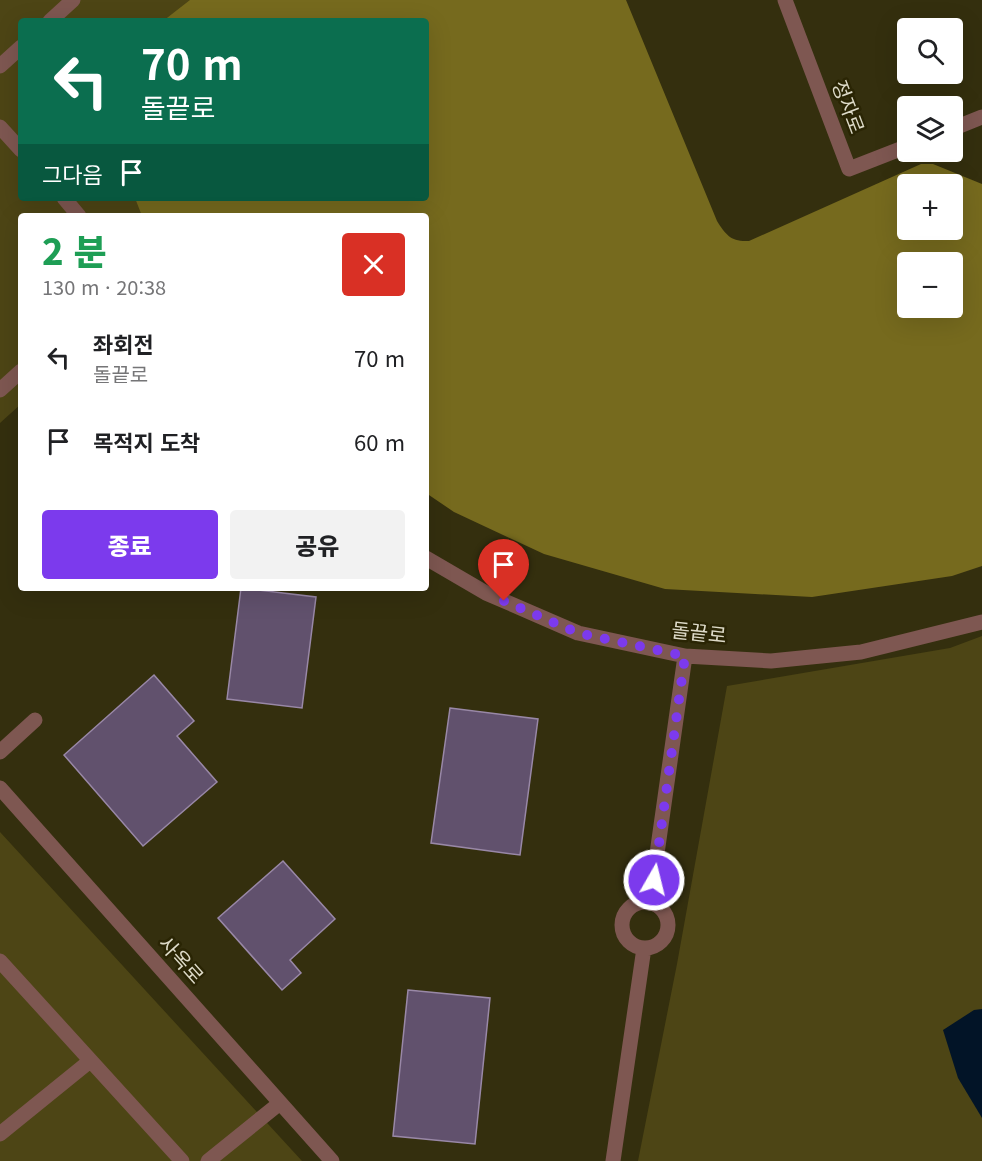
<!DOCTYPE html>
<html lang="ko">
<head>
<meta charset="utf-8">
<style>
	body { margin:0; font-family:Georgia,"Noto Sans KR",serif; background:#f2f2f2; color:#202124; height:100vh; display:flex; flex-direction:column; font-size:22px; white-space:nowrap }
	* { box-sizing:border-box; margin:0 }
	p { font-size:20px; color:#757577 }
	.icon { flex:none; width:33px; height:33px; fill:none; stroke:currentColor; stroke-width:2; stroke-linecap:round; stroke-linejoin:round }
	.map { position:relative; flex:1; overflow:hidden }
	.drawer { position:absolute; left:18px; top:213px; width:411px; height:378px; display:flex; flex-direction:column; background:#fff; border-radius:6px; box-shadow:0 6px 24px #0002 }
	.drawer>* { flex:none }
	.guide { position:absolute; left:18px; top:18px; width:411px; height:183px; border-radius:6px; box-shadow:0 6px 24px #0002; background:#0b6e4f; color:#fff; overflow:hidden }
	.fabs { position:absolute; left:897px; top:18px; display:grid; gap:12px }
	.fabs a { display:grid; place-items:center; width:66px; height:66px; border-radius:6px; background:#fff; box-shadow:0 6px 24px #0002; font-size:30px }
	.pin { position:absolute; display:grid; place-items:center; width:51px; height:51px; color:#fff; margin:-62px -26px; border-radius:50% 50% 50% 0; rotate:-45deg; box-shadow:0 0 6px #0007 }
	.pin .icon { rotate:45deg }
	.me { position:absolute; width:66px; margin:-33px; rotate:8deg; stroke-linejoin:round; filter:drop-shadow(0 0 4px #0008) }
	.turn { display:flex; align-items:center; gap:21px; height:126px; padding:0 24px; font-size:27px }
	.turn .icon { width:78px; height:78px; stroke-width:2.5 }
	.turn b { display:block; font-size:42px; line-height:51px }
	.then { display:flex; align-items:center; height:57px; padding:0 24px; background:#0003; gap:12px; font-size:22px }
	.round { display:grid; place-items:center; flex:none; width:63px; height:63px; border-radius:6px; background:#f2f2f2 }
	.head { display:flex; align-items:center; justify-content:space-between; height:102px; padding:0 24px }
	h1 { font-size:36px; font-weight:800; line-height:45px; color:#1e9e55 }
	.button { display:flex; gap:12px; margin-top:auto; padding:12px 24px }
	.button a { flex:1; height:69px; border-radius:6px; background:#7c3aed; color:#fff; font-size:24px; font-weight:800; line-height:69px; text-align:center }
	.button a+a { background:#f2f2f2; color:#202124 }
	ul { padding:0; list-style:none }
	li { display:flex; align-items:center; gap:18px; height:84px; padding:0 24px }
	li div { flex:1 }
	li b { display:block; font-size:22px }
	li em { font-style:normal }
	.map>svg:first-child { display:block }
	.green { fill:#4d4515 }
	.forest { fill:#766a1e; fill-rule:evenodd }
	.water { fill:#021427 }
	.building { fill:#61516d; stroke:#9988a7; stroke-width:1.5 }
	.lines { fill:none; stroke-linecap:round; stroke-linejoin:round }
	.minor { stroke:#7e5751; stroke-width:15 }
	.route { stroke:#7c3aed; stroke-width:10; stroke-dasharray:0 18 }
	.labels { text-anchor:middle; stroke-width:5; stroke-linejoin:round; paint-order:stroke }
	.street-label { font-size:20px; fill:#dddac8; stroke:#2a2504 }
</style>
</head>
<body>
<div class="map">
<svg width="982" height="1161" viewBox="0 0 982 1161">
	<rect width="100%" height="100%" fill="#342f0e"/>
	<path class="green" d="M0 0H193L163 21H21V198H137L145 216H21V404L0 423Z
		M982 636V1161H638L677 964 727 686 950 648Z
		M0 832 302 1161H0Z"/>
	<path class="forest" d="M190 0H626L717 221C726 235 731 242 749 241L921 164H933L982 184V566L952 576 812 597 665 589 544 554 454 512 426 493V216H142L135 198H426V21H163ZM908 184H952V230H908ZM908 262H952V308H908Z"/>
	<path class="water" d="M982 1009V1118L958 1078 943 1030 974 1010Z"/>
	<path class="building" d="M241 588 316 597 302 708 227 699Z
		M154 675 194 721 177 736 217 782 143 846 64 755Z
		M450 708 538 719 520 855 431 843Z
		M283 861 335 919 290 960 301 973 282 990 218 918Z
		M408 990 490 998 475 1144 393 1136Z"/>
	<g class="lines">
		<path class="minor" d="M785 0 849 169 908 146
			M50 21 73 0
			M0 66 21 47
			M0 127 21 150
			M952 129 982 117
			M64 198 79 216
			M0 390 21 371
			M426 558 486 593 578 633 685 656 771 661 861 652 982 622
			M0 752 35 720
			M0 788 332 1161
			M622 925a23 23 0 1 1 46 0a23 23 0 1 1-46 0Z
			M650 903 685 656
			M0 961 182 1161
			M0 1134 90 1061
			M208 1161 280 1103
			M613 1161 644 948"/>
	</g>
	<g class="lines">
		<path class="route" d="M504 601 578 633 685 656 654 880"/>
	</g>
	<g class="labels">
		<g class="street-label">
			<text transform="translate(848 107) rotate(69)" y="7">정자로</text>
			<text transform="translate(699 633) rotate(6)" y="7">돌끝로</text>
			<text transform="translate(181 960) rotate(48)" y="7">사옥로</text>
		</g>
	</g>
</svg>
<div class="fabs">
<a><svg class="icon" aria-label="search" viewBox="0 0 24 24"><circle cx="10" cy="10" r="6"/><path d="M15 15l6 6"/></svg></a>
<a><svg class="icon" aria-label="layers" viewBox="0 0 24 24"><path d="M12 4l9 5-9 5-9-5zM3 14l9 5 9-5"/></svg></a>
<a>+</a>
<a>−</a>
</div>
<div class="pin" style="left:504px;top:601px;background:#d93025"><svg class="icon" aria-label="arrive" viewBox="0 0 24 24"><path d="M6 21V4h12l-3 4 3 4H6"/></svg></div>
<svg class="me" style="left:654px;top:880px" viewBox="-20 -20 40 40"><circle r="17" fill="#7c3aed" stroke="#fff" stroke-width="3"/><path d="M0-11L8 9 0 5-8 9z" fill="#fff"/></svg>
<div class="guide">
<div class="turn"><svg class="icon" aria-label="left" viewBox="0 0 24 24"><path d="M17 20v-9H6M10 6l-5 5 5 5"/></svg><div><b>70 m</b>돌끝로</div></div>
<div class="then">그다음<svg class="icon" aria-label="arrive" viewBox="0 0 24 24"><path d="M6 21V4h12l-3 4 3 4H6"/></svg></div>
</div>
<section class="drawer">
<div class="head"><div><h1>2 분</h1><p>130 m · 20:38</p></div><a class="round" style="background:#d93025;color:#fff"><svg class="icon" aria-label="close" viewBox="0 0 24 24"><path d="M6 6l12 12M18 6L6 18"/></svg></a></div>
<ul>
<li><svg class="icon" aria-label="left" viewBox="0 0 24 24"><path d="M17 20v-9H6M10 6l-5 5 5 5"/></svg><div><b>좌회전</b><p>돌끝로</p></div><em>70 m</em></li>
<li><svg class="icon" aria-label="arrive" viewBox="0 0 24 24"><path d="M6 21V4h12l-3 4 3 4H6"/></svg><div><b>목적지 도착</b></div><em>60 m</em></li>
</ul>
<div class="button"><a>종료</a><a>공유</a></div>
</section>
</div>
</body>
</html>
